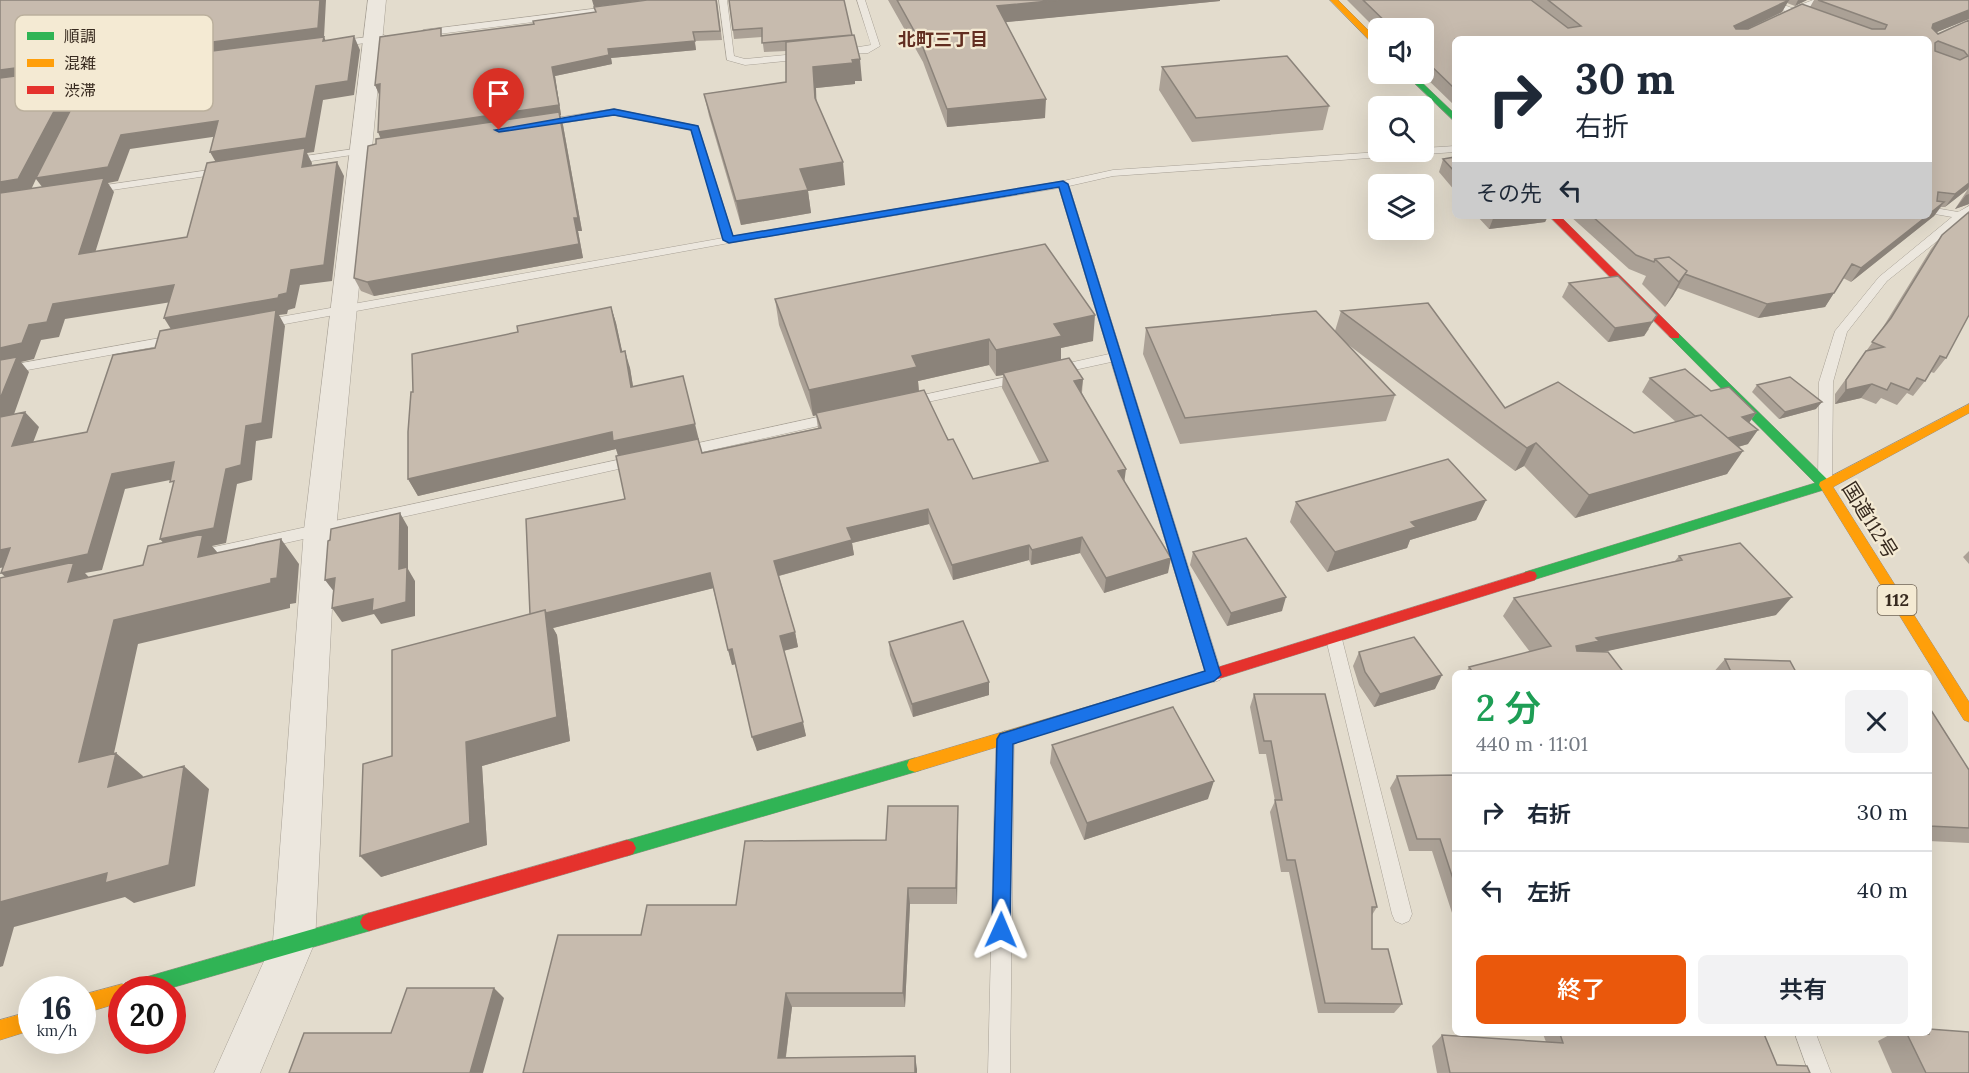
<!DOCTYPE html>
<html lang="ja">
<head>
<meta charset="utf-8">
<style>
	body { margin:0; font-family:Lora,"Noto Sans JP",serif; background:#f2f2f3; color:#1f2937; height:100vh; display:flex; flex-direction:column; font-size:22px; white-space:nowrap }
	* { box-sizing:border-box; margin:0 }
	p { font-size:20px; color:#747a83 }
	.icon { flex:none; width:33px; height:33px; fill:none; stroke:currentColor; stroke-width:2; stroke-linecap:round; stroke-linejoin:round }
	.map { position:relative; flex:1; overflow:hidden }
	.drawer { position:absolute; left:1452px; top:670px; width:480px; height:366px; display:flex; flex-direction:column; background:#fff; border-radius:9px; box-shadow:0 6px 24px #0002 }
	.drawer>* { flex:none }
	.hud { position:absolute; left:1452px; top:36px; width:480px; height:183px; border-radius:9px; box-shadow:0 6px 24px #0002; background:#fff; color:#1f2937; overflow:hidden }
	.tools { position:absolute; left:1368px; top:18px; display:grid; gap:12px }
	.tools a { display:grid; place-items:center; width:66px; height:66px; border-radius:9px; background:#fff; box-shadow:0 6px 24px #0002; font-size:30px }
	.speed { position:absolute; left:18px; top:976px; display:flex; gap:12px; font-size:30px; font-weight:700; text-align:center }
	.speed>* { display:grid; place-content:center; width:78px; height:78px; border-radius:50%; background:#fff; box-shadow:0 6px 24px #0002; line-height:1 }
	.speed small { font-size:15px; font-weight:400 }
	.speed .limit { border:9px solid #d22; background:#fff; color:#111 }
	.pin { position:absolute; display:grid; place-items:center; width:51px; height:51px; color:#fff; margin:-62px -26px; border-radius:50% 50% 50% 0; rotate:-45deg; box-shadow:0 0 6px #0007 }
	.pin .icon { rotate:45deg }
	.me { position:absolute; width:66px; margin:-33px; rotate:1deg; stroke-linejoin:round; filter:drop-shadow(0 0 4px #0008) }
	.turn { display:flex; align-items:center; gap:21px; height:126px; padding:0 24px; font-size:27px }
	.turn .icon { width:78px; height:78px; stroke-width:2.5 }
	.turn b { display:block; font-size:42px; line-height:51px }
	.then { display:flex; align-items:center; height:57px; padding:0 24px; background:#0003; gap:12px; font-size:22px }
	.round { display:grid; place-items:center; flex:none; width:63px; height:63px; border-radius:9px; background:#f2f2f3 }
	.headline { display:flex; align-items:center; justify-content:space-between; height:102px; padding:0 24px }
	h1 { font-size:36px; font-weight:600; line-height:45px; color:#1e9e55 }
	.primary-button { display:flex; gap:12px; margin-top:auto; padding:12px 24px }
	.primary-button a { flex:1; height:69px; border-radius:9px; background:#ea580c; color:#fff; font-size:24px; font-weight:600; line-height:69px; text-align:center }
	.primary-button a+a { background:#f2f2f3; color:#1f2937 }
	ul { padding:0; list-style:none }
	li { display:flex; align-items:center; gap:18px; height:78px; padding:0 24px; border-top:2px solid #e0e1e3 }
	li div { flex:1 }
	li b { display:block; font-size:22px }
	li em { font-style:normal }
	.map>svg:first-child { display:block }
	.lines { fill:none; stroke-linecap:round; stroke-linejoin:round }
	.lane-casing { stroke:#a8a196; stroke-width:1 }
	.street-casing { stroke:#a8a196; stroke-width:1 }
	.fast-casing { stroke:#989186; stroke-width:1 }
	.slow-casing { stroke:#989186; stroke-width:1 }
	.jam-casing { stroke:#989186; stroke-width:1 }
	.lane { fill:#ece7de; fill-rule:evenodd }
	.street { fill:#ece7de; fill-rule:evenodd }
	.fast { fill:#30b455; fill-rule:evenodd }
	.slow { fill:#ff9f0a; fill-rule:evenodd }
	.jam { fill:#e5322d; fill-rule:evenodd }
	.wall { fill:#aba196; fill-rule:evenodd }
	.shaded-wall { fill:#8b837a }
	.building { fill:#c7bbae; stroke:#8b837a; stroke-width:1.5; fill-rule:evenodd }
	.route { fill:#1a73e8; stroke:#114b97; stroke-width:1.5 }
	.labels { text-anchor:middle; stroke-width:4.5; stroke-linejoin:round; paint-order:stroke }
	.far-neighbourhood-label { font-size:18px; font-weight:bold; fill:#612d20; stroke:#f4ead3 }
	.shield { fill:#f4ead3; stroke:#706455; stroke-width:1.5 }
	.shield-label { font-size:18px; font-weight:bold; fill:#372a1f }
	.street-label { font-size:20px; fill:#372a1f; stroke:#f4ead3 }
	.key { fill:#f4ead3; stroke:#bbb09d; stroke-width:1.5 }
	.key-label { font-size:16px; fill:#372a1f }
</style>
</head>
<body>
<div class="map">
<svg width="1969" height="1073" viewBox="0 0 1969 1073">
	<rect width="100%" height="100%" fill="#e3dccd"/>
	<g class="lines">
		<defs>
			<path id="lane" d="M719 0H727L734 56 745 59 806 53 810 56 806 59 745 65 727 60Z
				M857 0H865L880 46 868 53 835 55V51L871 45Z
				M1759 0H1771L1792 8 1813 0H1824L1800 11 1811 15V19L1785 15V11Z
				M616 6 619 7V11L423 36 419 33 423 30Z
				M384 35 388 38 387 40 336 47 332 44 336 41Z
				M614 109 698 126 733 236 1063 181 1113 170 1379 152H1424V148L1455 146V152L1113 176 1069 186 1222 675 1220 680 1214 682 1208 680 1206 675 1111 362 1056 374 1050 370 1051 367 1109 354 1059 188 729 243 263 328 257 324 263 320 723 238 691 130 614 115 543 126 538 123 543 120Z
				M368 147 373 150 372 152 291 164 286 161 291 158Z
				M223 168 227 169V173L92 193 87 190 92 187Z
				M1969 206V214L1966 218 1887 281 1847 332 1833 382 1832 485 1825 490 1820 489 1818 485 1819 382 1835 331 1879 277 1952 217 1929 213V207L1958 212Z
				M177 335 181 336V342L0 375V367Z
				M1020 374 1027 378 1025 381 909 406 902 402 909 398Z
				M836 413 843 418 841 421 680 457 673 452 680 447Z
				M636 456 643 461 641 464 200 562 195 560 192 556 195 552 200 550Z
				M1334 632 1340 634 1342 639 1412 914 1409 921 1402 924 1395 921 1392 914 1326 639 1328 634Z
				M1005 731 1011 734 1014 739 1010 1073H988L996 739 999 734Z
				M1795 1034H1816L1831 1073H1809Z"/>
			<path id="street" d="M368 0H386L336 530 315 942 260 1073H214L273 941 304 530Z"/>
			<path id="fast" d="M1405 74H1413L1455 114V122Z
				M1675 333 1679 334 1830 482 1831 485 1830 488 1530 581 1525 580 1523 576 1525 572 1815 483 1671 338 1669 336Z
				M915 758 921 760 923 765 921 770 915 772 627 856 621 854 618 848 621 842 627 840Z
				M369 913 375 916 378 922 375 928 369 931 164 990H123L125 983 132 981Z"/>
			<path id="slow" d="M1330 0H1338L1378 40V46H1375Z
				M1969 404V413L1833 487 1969 702V722L1964 720 1819 485 1820 482Z
				M1141 691 1146 692 1149 697 1146 702 1141 703 915 772 909 770 907 765 909 760 915 758Z
				M122 984 129 986 130 990H122V1002L82 1014V995Z
				M32 1011V1030L0 1040V1020Z"/>
			<path id="jam" d="M1549 216H1560L1679 334V338H1671Z
				M1530 571 1535 572 1537 576 1535 580 1141 703 1136 702 1133 697 1136 692 1141 691Z
				M627 840 633 842 636 848 633 854 627 856 369 931 363 928 360 922 363 916 369 913Z"/>
		</defs>
		<use href="#lane" class="lane-casing"/>
		<use href="#street" class="street-casing"/>
		<use href="#fast" class="fast-casing"/>
		<use href="#slow" class="slow-casing"/>
		<use href="#jam" class="jam-casing"/>
		<use href="#lane" class="lane"/>
		<use href="#street" class="street"/>
		<use href="#fast" class="fast"/>
		<use href="#slow" class="slow"/>
		<use href="#jam" class="jam"/>
	</g>
	<path class="wall" d="M717 0 722 40 695 41 696 50 611 58 612 64 555 76 561 115H560L563 125 582 231H578L583 258 374 296 361 291 354 278 376 144 381 139 379 94 375 85 444 36Z
		M729 0 862 81H855V84L816 88V102L845 185 808 191 811 213 741 225 709 116 704 94 786 82V51L764 52 762 37 734 39Z
		M888 0H1220V1L1006 22 1045 118 947 127 923 62Z
		M1347 0H1807L1795 6 1787 3 1782 12 1748 29 1810 7 1814 0H1969V19L1937 32 1938 34 1969 20V204L1955 209 1968 189 1945 207H1941L1934 216 1851 282 1843 278 1825 307 1758 318 1678 288 1665 307 1642 284 1646 276 1629 269 1570 216H1929V39H1455V106L1422 74H1424V28H1378V31Z
		M1162 67 1329 106 1323 130 1192 142 1159 90Z
		M1455 157V191L1439 172 1443 159Z
		M1477 216H1548L1545 222 1489 229Z
		M1942 235 1946 358 1934 373 1931 372 1925 381 1913 396 1907 393 1897 405 1881 398 1876 404 1861 398 1835 404V394L1880 332 1931 249Z
		M1569 283 1649 329 1644 336 1608 342 1562 297Z
		M775 299 1093 341 1061 348V360L1083 379 1082 393 1168 573 1104 593 1080 553 1031 565 1029 560 953 580 929 524 852 543 854 555 779 576 795 632 798 647 783 651 806 736 757 751 735 664 732 665 713 588 553 628 557 635 570 741 482 766 487 845 381 877 392 756 530 614 625 499 618 456 616 449 418 496 408 479 413 392 518 332 611 307 616 323 622 352 630 368 633 387 702 453 818 428 816 415 813 416 779 325ZM989 365 996 376 1003 375 1002 388 1040 463 973 479 919 391 918 381Z
		M1341 311 1505 408 1634 433 1676 422 1642 392 1650 378 1711 391 1756 413 1749 423 1748 444 1738 447 1727 474 1575 518 1524 466 1515 471 1346 343 1395 395 1386 421 1180 444 1143 354 1146 328 1335 331Z
		M1757 385 1816 409 1779 419 1752 392Z
		M1486 500 1476 520 1410 540 1407 548 1327 572 1290 522 1296 502Z
		M1969 551V564L1963 557Z
		M1193 552 1282 611 1227 626 1190 565Z
		M1679 556 1776 615 1601 652 1625 674H1465L1469 667 1530 652 1503 616 1514 598 1675 561Z
		M889 642 989 682V695L913 717 890 655Z
		M1359 652 1435 689 1374 707 1359 685 1353 666Z
		M1725 659 1797 674H1712Z
		M1254 694 1377 907 1372 915V949L1402 1004 1394 1013H1318L1289 872H1281L1270 812 1275 801 1266 754H1259L1250 707Z
		M1929 707 1969 770V843L1929 841Z
		M1052 745 1208 799 1084 840 1050 763Z
		M1455 775V916H1453L1432 851H1409L1390 788 1397 776Z
		M958 823 957 904H910L905 1007H792L786 1057 917 1069V1073H523L641 935 736 905 886 840Z
		M1543 1034H1764L1777 1065 1810 1073H1437L1432 1046 1442 1035 1546 1042Z
		M1891 1034H1929L1969 1073H1892L1878 1041Z"/>
	<path class="shaded-wall" d="M320 0H326L324 37 330 50 324 41 81 74 121 135 218 121 226 135 130 149 118 181 108 183 114 192 90 269 79 254 46 192 36 179 29 194 0 199V70Z
		M592 0H646L594 7Z
		M1059 0H1220V1L997 23V6Z
		M1789 0 1782 12 1728 38 1734 26Z
		M1798 0H1807L1795 6Z
		M1969 10V19L1925 37 1933 24Z
		M693 32 696 50 611 58 612 64 555 76 561 115H560L563 125 582 231H578L583 258 374 296 367 282 382 142 378 132 552 67 608 49Z
		M354 36 360 50 354 95 323 100 314 152 307 153 312 163 309 182 218 166 210 152 316 86Z
		M860 59 862 81H855V84L816 88 817 120 815 98 813 67Z
		M380 84 379 94 375 85Z
		M1046 99 1045 118 947 127V109Z
		M337 162 344 176 332 281 300 285 295 308 288 310 287 314 279 315 285 326 272 438 256 441 252 480 237 484 226 543 212 546 223 559 173 554 160 539 214 528 174 334 164 318 279 295 291 270Z
		M843 162 845 185 808 191 811 213 741 225 736 201 800 169Z
		M1969 183V187L1968 189 1945 207 1955 194Z
		M1969 194V204L1955 209 1966 195Z
		M1944 202 1934 216 1851 282 1861 268 1927 216H1929V214Z
		M1494 216H1548L1545 222 1489 229Z
		M1687 271 1673 296 1665 307 1679 282Z
		M174 285 184 300 65 319 59 337 41 340 34 359 21 362 29 372 7 434 0 426V348L53 304Z
		M1834 293 1825 307 1758 318 1767 304Z
		M611 307 616 323 626 369 621 352Z
		M1095 315 1093 341 1061 348V362L1003 373V375L996 376V350L1054 324Z
		M1657 315 1644 336 1608 342 1615 328Z
		M989 339V365L918 381 919 393 813 416 809 390 912 356Z
		M625 351 630 368 636 404 631 387Z
		M683 376 699 440 619 458 616 449 418 496 408 479Z
		M1083 379 1081 394 1074 381Z
		M1872 384 1861 398 1835 404 1846 390Z
		M1822 402 1816 409 1779 419 1785 412Z
		M25 412 39 427 26 461 12 446Z
		M1756 413 1746 427 1742 417Z
		M1758 430 1748 444 1713 454 1722 440Z
		M1536 443 1524 466 1515 471 1527 448Z
		M1743 451 1727 474 1575 518 1589 495Z
		M174 462 185 477 125 489 102 570 85 573 98 587 68 582 17 588 1 573 112 474Z
		M1126 469 1124 484 1118 471Z
		M1486 500 1476 520 1410 540 1407 548 1327 572 1335 552 1411 522Z
		M928 509 929 524 852 543 854 555 778 576 774 561 847 528Z
		M400 513 408 527V569L415 581V616L381 624 374 614 342 622 332 608 399 569Z
		M1082 537 1080 553 1031 565 1032 550Z
		M281 539 299 564 296 603 290 604V608L138 644 107 785 79 762 114 620Z
		M1029 545V560L953 580 952 565Z
		M10 548 25 563 0 568V550Z
		M1171 558 1168 573 1104 593 1106 578Z
		M710 573 714 588 553 628 557 635 570 741 482 766 487 845 381 877 360 856 466 742 545 610Z
		M335 578V593L325 580Z
		M1286 597 1282 611 1227 626 1231 613Z
		M1792 597 1776 615 1589 655 1564 664 1576 646 1596 638Z
		M795 632 798 647 783 651 780 636Z
		M732 649 736 664 732 665 728 650Z
		M1442 675 1435 689 1374 707 1380 694Z
		M989 682V695L913 717 912 704Z
		M803 722 806 736 757 751 752 737Z
		M116 753 143 776 135 809 108 787Z
		M184 766 209 789 195 886 134 903 125 897 14 927 3 966 0 967V902Z
		M1214 781 1208 799 1084 840 1087 823Z
		M958 806V823L957 904 956 888Z
		M908 888 910 904 905 1007 903 993Z
		M494 988 504 998 483 1073H470Z
		M786 993 792 1007 784 1070 778 1058Z
		M915 1056 917 1069V1073H915Z"/>
	<path class="building" d="M0 0H320L318 28 0 70Z
		M647 0H716L720 31 693 32 695 41 608 49 609 55 552 67 559 105 378 132 380 84 375 85 380 37 441 28V36L534 24 533 21 596 12 594 7Z
		M729 0H844L852 35 762 43V28L733 30Z
		M897 0H1059L997 6 1046 99 947 109 922 45Z
		M1363 0H1531L1568 28 1581 26 1548 0H1789L1734 26 1736 29H1748L1802 4 1872 29H1885L1887 25 1818 0H1969V10L1933 24 1932 28 1938 34 1969 20V183L1955 194 1938 192 1937 201 1944 202 1929 214V39H1455V89L1424 59V28H1392ZM1938 41 1964 51 1968 56 1960 60 1935 51V43Z
		M854 35 860 59 852 60 853 63 813 67 815 98 843 162 800 169 808 190 736 201 704 94 786 82V42Z
		M354 36 348 81 316 86 306 138 210 152 218 121 121 135 108 167 36 178 93 66 324 37 323 41Z
		M1287 56 1329 106 1196 118 1162 67Z
		M77 68 18 179 0 182V78Z
		M559 112 578 218H574L579 244 367 282 354 278 368 146 376 144V139Z
		M305 148 302 167 337 162 324 265 291 270 287 293 279 295 278 298 164 318 174 285 53 304 47 322 29 325 22 343 0 348V193L104 178 79 254 187 237 207 163Z
		M1455 157V172L1443 159Z
		M1969 212V315L1946 358 1940 356 1925 381 1917 378 1909 390 1891 383 1887 390 1872 384 1846 390V380L1866 351 1884 347 1872 342 1891 318 1942 235Z
		M1592 216H1927L1861 268 1852 264 1834 293 1767 304 1685 274 1687 271 1669 257 1655 259 1654 262 1636 255Z
		M1045 244 1095 315 1054 324 1062 336 996 350 989 339 912 356 917 367 809 390 775 299Z
		M1669 257 1687 271 1679 282 1655 259Z
		M1618 276 1657 315 1652 322 1615 328 1569 283Z
		M1428 303 1505 408 1558 382 1634 433 1701 415 1743 451 1589 495 1536 443 1527 448 1341 311Z
		M611 307 621 352 625 351 631 387 683 376 695 424 613 441 612 432 408 479V432L411 392H413L412 354 518 332 517 326Z
		M276 310 262 423 246 426 241 465 226 469 214 528 160 539 174 481 170 482 174 462 112 474 88 554 1 573 10 548 0 550V417L25 412 12 446 87 432 113 355 155 348 160 331Z
		M1316 311 1395 395 1185 418 1146 328Z
		M17 357 0 399V360Z
		M1069 358 1083 379 1074 381 1126 469 1118 471 1171 558 1106 578 1082 537 1032 550 1029 545 952 565 928 509 847 528 852 540 774 561 795 632 780 636 803 722 752 737 732 649 728 650 710 573 546 613 545 610 530 614 526 519 625 499 616 456 698 439 702 453 821 428 816 413 924 390 948 440 953 439 973 479 1048 461 1003 373Z
		M1685 369 1711 391 1729 387 1756 413 1742 417 1758 430 1728 438 1701 415 1695 416 1650 378Z
		M1790 377 1822 402 1785 412 1757 385Z
		M1448 459 1486 500 1411 522 1416 527 1335 552 1296 502Z
		M400 513 399 569 407 567 406 602 372 611 373 599 332 608 335 578 325 580 328 541 330 540 331 529Z
		M203 534 198 557 281 539 277 578 271 579V583L114 620 79 762 116 753 108 787 184 766 169 865 105 883 107 873 0 902V578L74 562 68 582 143 565 148 546Z
		M1246 538 1286 597 1231 613 1193 552Z
		M1740 543 1792 597 1596 638 1599 641 1576 646 1577 651 1608 652 1625 674H1474L1469 667 1551 646 1514 598 1682 560 1679 556Z
		M545 610 557 717 466 742 470 823 360 856 363 764 392 756V650Z
		M963 621 989 682 912 704 889 642Z
		M1414 637 1442 675 1380 694 1365 672 1359 652Z
		M1725 659 1790 661 1797 674H1732Z
		M1254 694H1325L1377 907H1372V949H1388L1402 1004 1325 1003 1295 860H1287L1275 800H1282L1271 741H1264Z
		M1173 707 1214 781 1087 823 1052 745Z
		M1929 707 1969 770V828L1929 826Z
		M1455 775V885L1440 839H1417L1397 776Z
		M888 806H958L956 888H908L903 993H786L778 1058 915 1056V1073H523L558 935H641L647 905H736L745 841 886 840Z
		M407 988H494L470 1073H289L304 1033H391Z
		M1929 1029 1969 1032V1073H1926L1907 1034H1929Z
		M1560 1034H1764L1777 1065 1807 1066 1810 1073H1450L1442 1035 1563 1043Z"/>
	<path class="route" d="M614 109 698 126 733 236 1063 181 1068 184 1221 675 1214 681 1013 744 1010 930 1008 936 1001 939 995 936 992 930 997 739 1000 734 1205 671 1059 187 729 243 723 240 691 130 614 115 499 132 495 130Z"/>
	<g class="labels">
		<g class="far-neighbourhood-label">
			<text x="943" y="46">北町三丁目</text>
		</g>
		<rect class="shield" x="1877.5" y="585" width="39" height="30" rx="4.5"/>
		<g class="shield-label">
			<text x="1897" y="606">112</text>
		</g>
		<g class="street-label">
			<text transform="translate(1870 520) rotate(58)" y="7">国道112号</text>
		</g>
	</g>
	<rect x="15" y="15" width="198" height="96" rx="9" class="key"/>
	<rect x="27" y="32" width="27" height="8" fill="#30b455"/>
	<rect x="27" y="59" width="27" height="8" fill="#ff9f0a"/>
	<rect x="27" y="86" width="27" height="8" fill="#e5322d"/>
	<g class="key-label">
		<text x="64" y="42">順調</text>
		<text x="64" y="69">混雑</text>
		<text x="64" y="96">渋滞</text>
	</g>
</svg>
<div class="tools">
<a><svg class="icon" aria-label="sound" viewBox="0 0 24 24"><path d="M4 9h4l5-4v14l-5-4H4zM17 9q2 3 0 6"/></svg></a>
<a><svg class="icon" aria-label="search" viewBox="0 0 24 24"><circle cx="10" cy="10" r="6"/><path d="M15 15l6 6"/></svg></a>
<a><svg class="icon" aria-label="layers" viewBox="0 0 24 24"><path d="M12 4l9 5-9 5-9-5zM3 14l9 5 9-5"/></svg></a>
</div>
<div class="speed"><div>16<small>km/h</small></div><div class="limit">20</div></div>
<div class="pin" style="left:499px;top:130px;background:#d93025"><svg class="icon" aria-label="arrive" viewBox="0 0 24 24"><path d="M6 21V4h12l-3 4 3 4H6"/></svg></div>
<svg class="me" style="left:1001px;top:930px" viewBox="-20 -20 40 40"><path d="M0-17L14 15 0 8-14 15z" fill="#1a73e8" stroke="#fff" stroke-width="4"/></svg>
<div class="hud">
<div class="turn"><svg class="icon" aria-label="right" viewBox="0 0 24 24"><path d="M7 20v-9h11M14 6l5 5-5 5"/></svg><div><b>30 m</b>右折</div></div>
<div class="then">その先<svg class="icon" aria-label="left" viewBox="0 0 24 24"><path d="M17 20v-9H6M10 6l-5 5 5 5"/></svg></div>
</div>
<section class="drawer">
<div class="headline"><div><h1>2 分</h1><p>440 m · 11:01</p></div><a class="round"><svg class="icon" aria-label="close" viewBox="0 0 24 24"><path d="M6 6l12 12M18 6L6 18"/></svg></a></div>
<ul>
<li><svg class="icon" aria-label="right" viewBox="0 0 24 24"><path d="M7 20v-9h11M14 6l5 5-5 5"/></svg><div><b>右折</b></div><em>30 m</em></li>
<li><svg class="icon" aria-label="left" viewBox="0 0 24 24"><path d="M17 20v-9H6M10 6l-5 5 5 5"/></svg><div><b>左折</b></div><em>40 m</em></li>
</ul>
<div class="primary-button"><a>終了</a><a>共有</a></div>
</section>
</div>
</body>
</html>
